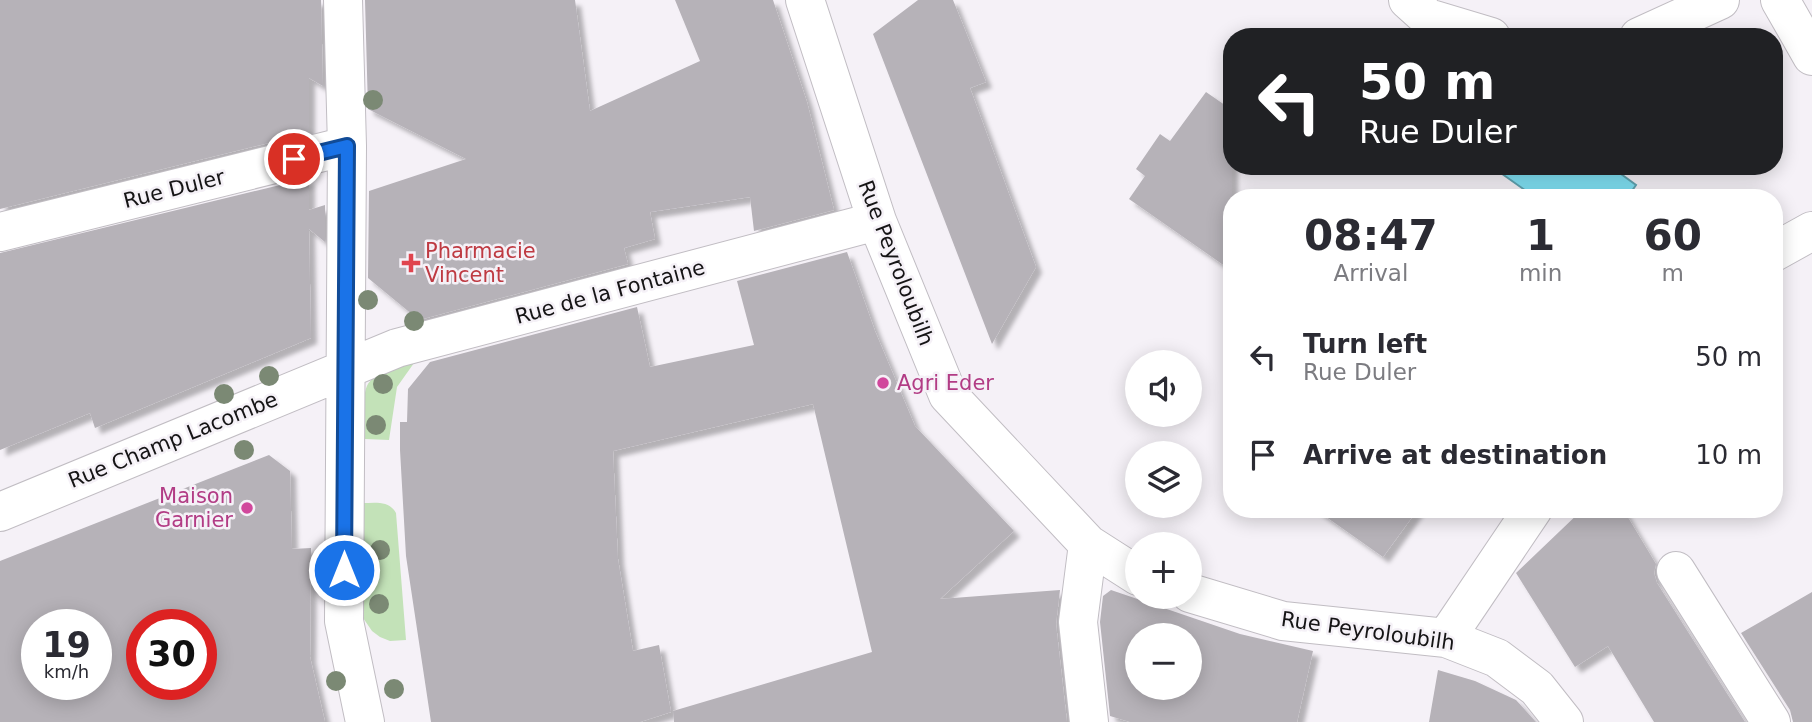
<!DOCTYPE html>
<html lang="en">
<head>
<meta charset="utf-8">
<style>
	body { margin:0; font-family:"DejaVu Sans",sans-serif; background:#f2f2f3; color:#2b2b33; height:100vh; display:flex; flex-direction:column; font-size:26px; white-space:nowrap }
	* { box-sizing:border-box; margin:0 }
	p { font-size:23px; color:#7c7c81 }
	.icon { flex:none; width:38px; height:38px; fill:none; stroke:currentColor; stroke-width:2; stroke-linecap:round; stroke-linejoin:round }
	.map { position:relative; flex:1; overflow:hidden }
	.side { position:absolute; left:1223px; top:189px; width:560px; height:329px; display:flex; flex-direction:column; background:#fff; border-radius:28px; box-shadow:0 4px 18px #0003 }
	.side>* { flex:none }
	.guide { position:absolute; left:1223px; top:28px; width:560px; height:147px; border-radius:28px; box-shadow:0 4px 18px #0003; background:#202124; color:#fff; overflow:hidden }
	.controls { position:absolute; left:1125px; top:350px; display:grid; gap:14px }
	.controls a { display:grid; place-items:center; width:77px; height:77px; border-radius:50%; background:#fff; box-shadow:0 4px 18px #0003; font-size:35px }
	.speed { position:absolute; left:21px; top:609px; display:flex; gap:14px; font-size:35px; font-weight:700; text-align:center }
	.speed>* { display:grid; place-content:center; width:91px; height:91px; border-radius:50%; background:#fff; box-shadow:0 4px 18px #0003; line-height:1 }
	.speed small { font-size:18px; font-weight:400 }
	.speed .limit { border:10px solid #d22; background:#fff; color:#111 }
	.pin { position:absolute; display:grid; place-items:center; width:60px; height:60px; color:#fff; margin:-30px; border:4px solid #fff; border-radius:50%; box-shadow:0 2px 7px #0007 }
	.me { position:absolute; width:77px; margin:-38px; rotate:0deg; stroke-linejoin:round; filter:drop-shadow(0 0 5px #0008) }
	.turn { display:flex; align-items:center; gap:24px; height:147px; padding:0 21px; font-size:32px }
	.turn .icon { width:91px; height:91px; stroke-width:2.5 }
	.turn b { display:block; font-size:49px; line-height:60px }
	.eta { display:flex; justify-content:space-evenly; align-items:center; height:119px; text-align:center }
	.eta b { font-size:42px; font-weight:700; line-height:49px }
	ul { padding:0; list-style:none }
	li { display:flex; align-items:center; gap:21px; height:98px; padding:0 21px }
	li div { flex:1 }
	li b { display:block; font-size:26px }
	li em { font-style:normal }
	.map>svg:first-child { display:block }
	.green { fill:#c3e2b8 }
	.water { fill:#7fe0f3; stroke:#5fa3b0; stroke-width:2 }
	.building { fill:#b6b2b8; fill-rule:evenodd; filter:url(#shadow) }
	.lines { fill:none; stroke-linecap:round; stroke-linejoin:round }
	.minor-casing { stroke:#c1bdc3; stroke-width:40 }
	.minor { stroke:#fff; stroke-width:38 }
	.tree { fill:#7b8974 }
	.route-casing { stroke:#114b97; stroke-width:18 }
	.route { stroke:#1a73e8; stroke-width:12 }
	.health-dot { fill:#e0444e; stroke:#f5f1f7; stroke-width:2.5 }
	.hotel-dot { fill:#d1479c; stroke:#f5f1f7; stroke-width:2.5 }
	.labels { text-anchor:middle; stroke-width:5; stroke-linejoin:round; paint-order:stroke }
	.street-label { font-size:21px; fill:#151415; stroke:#f5f1f7 }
	.health-label { font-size:21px; fill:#be3a42; stroke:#f5f1f7; text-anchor:start }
	.hotel-label { font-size:21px; fill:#b23c85; stroke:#f5f1f7; text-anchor:start }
</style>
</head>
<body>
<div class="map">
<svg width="1812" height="722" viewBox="0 0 1812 722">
	<defs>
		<filter id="shadow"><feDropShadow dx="6" dy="6" stdDeviation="2" flood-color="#0004"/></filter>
	</defs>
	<rect width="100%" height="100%" fill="#f5f1f7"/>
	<path class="green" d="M414 363 397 387 389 440 365 439C365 381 355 379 414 363Z
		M362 503C375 503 389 500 396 513L406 640 390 641 380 637 372 631 359 612Z"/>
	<path class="water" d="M1491 166H1610L1636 185 1627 198H1536Z"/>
	<path class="building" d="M0 0H321L323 86 309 78V133L0 209Z
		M365 0H575L590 111 700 61 675 0H773L807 102 834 210 754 231 750 197 650 212 655 239 624 248 628 264 419 320 368 278 369 191 466 159 368 109Z
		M918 0H953L986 82 970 88 1036 267 992 344 873 34Z
		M1206 92 1232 110V271L1129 199 1145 176 1136 169 1160 134 1170 141Z
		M309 178V210L325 205V242L309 229 311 338 95 428 90 413 0 450V253Z
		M847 252 875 331 915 426 1014 531 940 599 1060 590 1056 624 1067 722H674L673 711 872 652 813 404 613 451 618 559 633 651 659 645 671 712 640 722H431L406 556 400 450V422H407L408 389 430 362 637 307 650 367 754 345 737 281Z
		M269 455 290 471 292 549 311 548 310 657 325 722H0V561ZM37 625H96V684H37ZM142 625H201V684H142Z
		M1315 509H1418L1383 557Z
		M1583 509H1623L1656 564 1654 573 1657 583 1745 722H1654L1608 646 1575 667 1516 573Z
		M1111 590 1240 634 1313 651 1297 722H1130L1110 716 1100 622 1103 596ZM1138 635H1190V688H1138Z
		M1812 592V722H1793L1790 710 1741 633Z
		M1438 670 1475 681 1516 700 1536 722H1429Z"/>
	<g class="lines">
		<defs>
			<path id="minor" d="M343 0 347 146 344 621 365 722
				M805 0 877 221 948 395 1088 544 1138 576
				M1408 0 1428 18 1491 37
				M1780 0 1812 56
				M1639 37 1720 0
				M0 232 347 146
				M1774 252 1812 231
				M0 512 397 348 877 221
				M1088 544 1078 622 1089 722
				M1676 571 1771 722
				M1190 593 1283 621 1446 638 1497 658 1537 688 1564 722
				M1446 638 1533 509"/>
		</defs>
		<use href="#minor" class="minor-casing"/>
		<use href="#minor" class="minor"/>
	</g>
	<g class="tree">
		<circle cx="373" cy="100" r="10"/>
		<circle cx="368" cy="300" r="10"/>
		<circle cx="414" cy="321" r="10"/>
		<circle cx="269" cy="376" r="10"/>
		<circle cx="383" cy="384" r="10"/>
		<circle cx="224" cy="394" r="10"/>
		<circle cx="376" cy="425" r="10"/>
		<circle cx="244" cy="450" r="10"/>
		<circle cx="380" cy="550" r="10"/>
		<circle cx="379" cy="604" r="10"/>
		<circle cx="336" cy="681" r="10"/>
		<circle cx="394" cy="689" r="10"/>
	</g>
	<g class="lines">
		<defs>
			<path id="route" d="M294 159 347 146 344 570"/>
		</defs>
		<use href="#route" class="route-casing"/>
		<use href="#route" class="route"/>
	</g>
	<path class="health-dot" d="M407.5 252.5h7v7h7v7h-7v7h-7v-7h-7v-7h7z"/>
	<g class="hotel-dot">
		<circle cx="883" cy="383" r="7"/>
		<circle cx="247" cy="508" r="7"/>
	</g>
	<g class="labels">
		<g class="street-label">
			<text transform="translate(174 189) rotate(-14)" y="7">Rue Duler</text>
			<text transform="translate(896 263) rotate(69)" y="7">Rue Peyroloubilh</text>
			<text transform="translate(610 292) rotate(-15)" y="7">Rue de la Fontaine</text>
			<text transform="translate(173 440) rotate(-22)" y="7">Rue Champ Lacombe</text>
			<text transform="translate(1368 631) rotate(8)" y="7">Rue Peyroloubilh</text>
		</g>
		<g class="health-label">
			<text x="425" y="258">Pharmacie<tspan x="425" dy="24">Vincent</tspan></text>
		</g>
		<g class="hotel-label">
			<text x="897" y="390">Agri Eder</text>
			<text x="233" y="503" text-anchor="end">Maison<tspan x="233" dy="24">Garnier</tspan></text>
		</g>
	</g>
</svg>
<div class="controls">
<a><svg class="icon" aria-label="sound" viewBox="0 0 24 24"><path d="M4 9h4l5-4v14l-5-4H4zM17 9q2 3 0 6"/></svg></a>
<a><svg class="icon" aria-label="layers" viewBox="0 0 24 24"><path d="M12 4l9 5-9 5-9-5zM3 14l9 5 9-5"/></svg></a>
<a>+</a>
<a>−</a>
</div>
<div class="speed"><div>19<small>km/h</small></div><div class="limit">30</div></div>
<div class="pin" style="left:294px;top:159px;background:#d93025"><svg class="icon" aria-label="arrive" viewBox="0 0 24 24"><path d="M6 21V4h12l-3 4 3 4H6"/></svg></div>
<svg class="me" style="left:344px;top:570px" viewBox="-20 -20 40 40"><circle r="17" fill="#1a73e8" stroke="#fff" stroke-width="3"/><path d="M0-11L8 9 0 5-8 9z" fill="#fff"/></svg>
<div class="guide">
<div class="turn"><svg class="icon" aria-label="left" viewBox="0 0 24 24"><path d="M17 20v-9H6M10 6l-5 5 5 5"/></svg><div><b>50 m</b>Rue Duler</div></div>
</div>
<section class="side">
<div class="eta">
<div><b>08:47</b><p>Arrival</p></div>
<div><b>1</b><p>min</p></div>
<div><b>60</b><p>m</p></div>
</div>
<ul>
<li><svg class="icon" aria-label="left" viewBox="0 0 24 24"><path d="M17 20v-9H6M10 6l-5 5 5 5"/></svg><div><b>Turn left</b><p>Rue Duler</p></div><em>50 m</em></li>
<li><svg class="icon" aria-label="arrive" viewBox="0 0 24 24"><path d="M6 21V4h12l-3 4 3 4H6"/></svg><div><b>Arrive at destination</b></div><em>10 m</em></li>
</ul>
</section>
</div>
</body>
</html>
